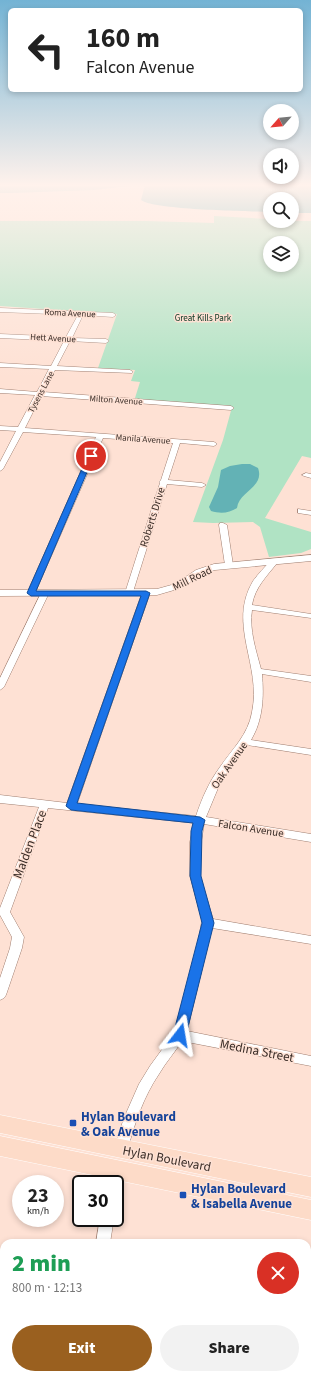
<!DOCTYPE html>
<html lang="en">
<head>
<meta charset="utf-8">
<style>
	body { margin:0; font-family:"Source Sans 3",sans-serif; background:#f2f2f2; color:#222; height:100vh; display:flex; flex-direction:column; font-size:15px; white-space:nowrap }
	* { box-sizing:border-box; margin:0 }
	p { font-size:13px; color:#767676 }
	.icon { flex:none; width:22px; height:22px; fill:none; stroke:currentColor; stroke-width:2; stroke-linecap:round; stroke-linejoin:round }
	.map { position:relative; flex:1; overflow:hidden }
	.sheet { position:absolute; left:0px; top:1239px; width:311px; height:140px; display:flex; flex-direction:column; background:#fff; border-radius:12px 12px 0 0; box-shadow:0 2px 6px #0003 }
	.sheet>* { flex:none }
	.banner { position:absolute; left:8px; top:8px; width:295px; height:84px; border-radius:6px; box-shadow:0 2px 6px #0003; background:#fff; color:#222; overflow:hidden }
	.needle { width:26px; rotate:243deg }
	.controls { position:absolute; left:263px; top:104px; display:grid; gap:8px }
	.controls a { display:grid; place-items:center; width:36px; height:36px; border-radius:50%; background:#fff; box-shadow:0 2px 6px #0003; font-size:20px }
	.speed { position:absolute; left:12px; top:1175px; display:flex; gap:8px; font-size:20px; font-weight:700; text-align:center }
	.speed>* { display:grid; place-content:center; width:52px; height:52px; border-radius:50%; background:#fff; box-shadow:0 2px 6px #0003; line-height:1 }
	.speed small { font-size:10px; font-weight:400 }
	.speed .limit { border:2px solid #111; border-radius:6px; background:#fff; color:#111 }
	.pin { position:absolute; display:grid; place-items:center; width:34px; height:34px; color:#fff; margin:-17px; border:2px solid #fff; border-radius:50%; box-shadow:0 1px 4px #0007 }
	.me { position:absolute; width:44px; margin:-22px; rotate:14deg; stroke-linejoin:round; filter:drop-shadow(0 0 3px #0008) }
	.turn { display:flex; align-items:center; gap:14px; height:84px; padding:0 12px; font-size:18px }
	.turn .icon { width:52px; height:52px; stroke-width:2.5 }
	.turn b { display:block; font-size:28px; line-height:34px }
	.round { display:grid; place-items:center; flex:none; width:42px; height:42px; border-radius:21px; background:#f2f2f2 }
	.overview { display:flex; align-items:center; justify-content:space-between; height:68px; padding:0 12px }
	h1 { font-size:24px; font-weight:800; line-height:30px; color:#1e9e55 }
	.primary-button { display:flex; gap:8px; margin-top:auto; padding:8px 12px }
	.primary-button a { flex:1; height:46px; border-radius:24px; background:#9a601f; color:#fff; font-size:16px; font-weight:800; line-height:46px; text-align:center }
	.primary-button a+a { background:#f2f2f2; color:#222 }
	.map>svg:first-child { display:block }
	.green { fill:#b0e3c4; fill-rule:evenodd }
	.water { fill:#63b2b5 }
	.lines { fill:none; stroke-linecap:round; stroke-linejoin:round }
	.minor-casing { stroke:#a07f71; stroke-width:1 }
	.tertiary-casing { stroke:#a07f71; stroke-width:1 }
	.primary-casing { stroke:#fff; stroke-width:1 }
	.minor { fill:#fff; fill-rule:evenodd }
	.tertiary { fill:#fff; fill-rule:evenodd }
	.primary { fill:#fddbc8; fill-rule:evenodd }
	.route { fill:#1a73e8; stroke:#114b97 }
	.transit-dot { fill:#1a4fb4; stroke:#fee1d4; stroke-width:1.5 }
	.labels { text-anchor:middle; stroke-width:3; stroke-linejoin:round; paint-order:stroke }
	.far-street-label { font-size:9px; fill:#3a2d27; stroke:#fee1d4 }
	.far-park-label { font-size:9px; fill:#02331d; stroke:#fee1d4 }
	.street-label { font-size:11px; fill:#3a2d27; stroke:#fee1d4 }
	.near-street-label { font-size:13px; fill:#3a2d27; stroke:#fee1d4 }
	.near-transit-label { font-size:13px; font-weight:bold; fill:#164399; stroke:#fee1d4; text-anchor:start }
</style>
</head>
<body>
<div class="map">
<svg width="311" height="1379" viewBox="0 0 311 1379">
	<rect width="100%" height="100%" fill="#fee1d4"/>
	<path class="green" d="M214 216 270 219V221H311V458L302 456 265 518 311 532V549L301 553 269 557 260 527 253 522 213 523 193 522 223 440 232 407 141 400 135 398 140 382 131 381 135 370 98 368 117 314 0 306V221H146L214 223ZM270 243H292V265H270Z"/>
	<path class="water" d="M0 185H138L94 190 11 193H0Z
		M145 185H311V213H292V199H270V212C248 211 154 210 141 200Z
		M242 464H250L258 468C265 487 239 491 237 508 229 513 221 514 211 511L209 507 218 487 221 470 230 466Z"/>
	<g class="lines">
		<defs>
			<path id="minor" d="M0 308 113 313 116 315 113 317 83 315 72 338 106 339 109 341 106 343 70 341 57 366 130 370 133 372 132 373 55 370 43 392 231 406 234 408 231 410 41 396 25 428 214 442 217 444 214 446 180 443 168 480 202 483 206 485 202 487 167 484 132 595H126L125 593 160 483 159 482 161 480 173 443 103 438 35 593 34 595H28L27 593 96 437 23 432 3 469 0 471V462L16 431 0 430V426L18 427 35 395 0 393V389L37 392 49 369 0 367V363L51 366 64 341 0 338V334L66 337 78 315 0 312Z
				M306 473 311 474V478L304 476 302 475Z
				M298 509 311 511V515L298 513Z
				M220 523H223L227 525 233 565 229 567 225 565 219 525Z
				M271 560H277L278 562C267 576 255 587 252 605L311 614V618L252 610C249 630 256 650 261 669L311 676V682L262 674C264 697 263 720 251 740L311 749V755L247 745 221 781 206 817 311 834V842L204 824 200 849V876L213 919 311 936V944L212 928 187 1031 311 1056V1066L182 1041C175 1052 166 1062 159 1074 144 1096 135 1122 128 1148L126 1152 121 1154 116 1152 114 1148 124 1118 139 1084 150 1066 174 1033 197 949 202 920 190 876V842L194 823 48 808 10 912 24 937 22 948 6 995 4 998 0 1000V978L10 948 12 937 0 915V908L39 807 0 803V795L67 803 142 593 146 591 150 593 77 804 196 816C202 798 209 782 220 767 233 748 248 735 252 712 262 665 227 625 253 581 258 574 265 567 271 560Z
				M42 591H48L49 593 4 687 0 690V678Z
				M115 1163 120 1165C123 1171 121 1184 115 1189V1184H105L110 1165Z
				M100 1218H114L110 1243H96Z
				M93 1375H109V1379H93Z
				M218 1375H251L253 1379H220Z"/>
			<path id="tertiary" d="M311 555V561L215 570 202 574 181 588 157 595 0 596V590L157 589 175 584 196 570 214 564Z"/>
			<path id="primary" d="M0 1115 311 1177V1197L0 1133Z
				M0 1136 311 1200V1220L0 1156Z"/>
		</defs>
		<use href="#minor" class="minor-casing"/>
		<use href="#tertiary" class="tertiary-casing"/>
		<use href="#primary" class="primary-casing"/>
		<use href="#minor" class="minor"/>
		<use href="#tertiary" class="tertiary"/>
		<use href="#primary" class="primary"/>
	</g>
	<linearGradient id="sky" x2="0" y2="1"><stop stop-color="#73b3d4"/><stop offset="0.49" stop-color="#fff2ec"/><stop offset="1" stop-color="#fff2ec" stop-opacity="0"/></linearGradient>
	<rect width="311" height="378" fill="url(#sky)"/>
	<path class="route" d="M88 455 94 456 36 591H146L150 593 77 803 200 817 205 820 202 831 201 876 214 923 186 1035 184 1038 180 1040 175 1038 173 1035 202 923 190 876 191 831 193 823 71 810 66 806 141 596H31L27 593Z"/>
	<g class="transit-dot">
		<rect x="69" y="1119" width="8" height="8" rx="2"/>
		<rect x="179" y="1191" width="8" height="8" rx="2"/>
	</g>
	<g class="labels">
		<g class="far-street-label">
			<text transform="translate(70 313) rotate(3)" y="3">Roma Avenue</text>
			<text transform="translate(53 338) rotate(3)" y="3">Hett Avenue</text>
			<text transform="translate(41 392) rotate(-62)" y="3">Tysens Lane</text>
			<text transform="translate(116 400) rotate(4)" y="3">Milton Avenue</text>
			<text transform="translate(143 439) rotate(4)" y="3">Manila Avenue</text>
		</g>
		<g class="far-park-label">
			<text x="203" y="321">Great Kills Park</text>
		</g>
		<g class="street-label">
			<text transform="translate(152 517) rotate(-73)" y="4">Roberts Drive</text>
			<text transform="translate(192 578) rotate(-26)" y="4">Mill Road</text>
			<text transform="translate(229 765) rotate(-55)" y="4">Oak Avenue</text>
			<text transform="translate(251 828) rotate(9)" y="4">Falcon Avenue</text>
		</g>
		<g class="near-street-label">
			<text transform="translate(29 844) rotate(-69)" y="5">Malden Place</text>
			<text transform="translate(257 1050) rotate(11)" y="5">Medina Street</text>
			<text transform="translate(167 1158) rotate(11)" y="5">Hylan Boulevard</text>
		</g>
		<g class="near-transit-label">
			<text x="81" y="1121">Hylan Boulevard<tspan x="81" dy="15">&amp; Oak Avenue</tspan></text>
			<text x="191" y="1193">Hylan Boulevard<tspan x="191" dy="15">&amp; Isabella Avenue</tspan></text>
		</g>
	</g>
</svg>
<div class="controls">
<a><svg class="needle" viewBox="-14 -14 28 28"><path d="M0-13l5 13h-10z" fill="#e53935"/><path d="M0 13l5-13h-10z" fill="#767676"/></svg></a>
<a><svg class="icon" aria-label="sound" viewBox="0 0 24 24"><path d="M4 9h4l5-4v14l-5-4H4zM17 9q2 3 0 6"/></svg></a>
<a><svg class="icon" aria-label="search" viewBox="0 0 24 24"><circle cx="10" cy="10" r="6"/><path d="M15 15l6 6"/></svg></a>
<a><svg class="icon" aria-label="layers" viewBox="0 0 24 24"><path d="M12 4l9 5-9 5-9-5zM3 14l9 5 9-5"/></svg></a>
</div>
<div class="speed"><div>23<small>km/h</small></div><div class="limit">30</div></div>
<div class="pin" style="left:91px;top:456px;background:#d93025"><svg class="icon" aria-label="arrive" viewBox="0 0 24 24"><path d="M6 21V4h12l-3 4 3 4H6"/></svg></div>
<svg class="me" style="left:180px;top:1035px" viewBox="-20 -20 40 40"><path d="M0-17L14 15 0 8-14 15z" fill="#1a73e8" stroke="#fff" stroke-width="4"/></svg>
<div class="banner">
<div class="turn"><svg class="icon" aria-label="left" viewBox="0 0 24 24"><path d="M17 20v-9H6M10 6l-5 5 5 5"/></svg><div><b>160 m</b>Falcon Avenue</div></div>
</div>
<section class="sheet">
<div class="overview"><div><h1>2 min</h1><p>800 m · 12:13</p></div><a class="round" style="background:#d93025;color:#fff"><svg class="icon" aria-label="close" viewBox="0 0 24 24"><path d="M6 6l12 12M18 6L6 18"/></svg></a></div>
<div class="primary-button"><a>Exit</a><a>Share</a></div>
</section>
</div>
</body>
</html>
